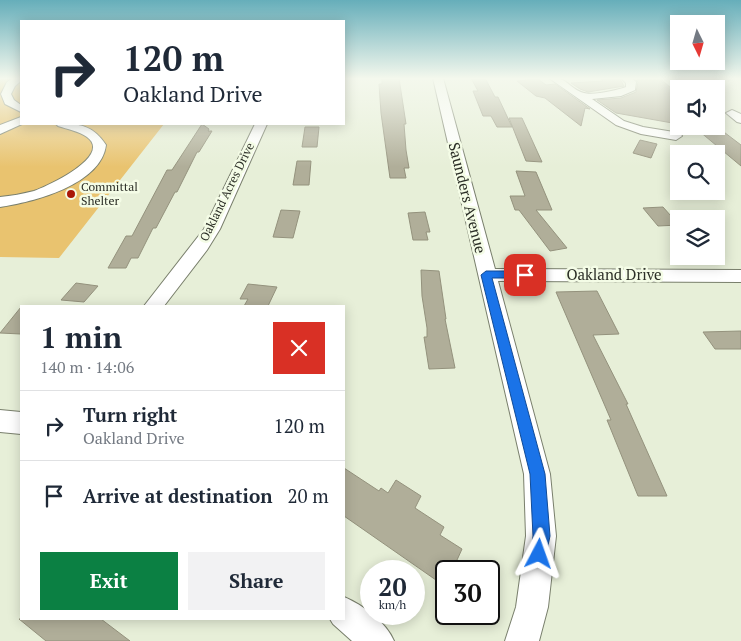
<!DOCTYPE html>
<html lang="en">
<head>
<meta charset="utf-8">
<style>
	body { margin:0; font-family:"PT Serif",serif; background:#f2f2f3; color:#1f2937; height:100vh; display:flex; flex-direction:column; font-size:19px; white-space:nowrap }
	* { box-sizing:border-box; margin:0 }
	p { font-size:16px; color:#747a83 }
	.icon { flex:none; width:28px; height:28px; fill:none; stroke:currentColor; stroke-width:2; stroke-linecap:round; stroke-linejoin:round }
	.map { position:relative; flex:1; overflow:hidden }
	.sheet { position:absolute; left:20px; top:305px; width:325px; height:315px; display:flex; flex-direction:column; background:#fff; border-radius:0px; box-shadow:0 2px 12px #0003 }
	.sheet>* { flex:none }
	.guide { position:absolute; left:20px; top:20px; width:325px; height:105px; border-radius:0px; box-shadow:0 2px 12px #0003; background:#fff; color:#1f2937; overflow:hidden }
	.needle { width:32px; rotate:175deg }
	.tools { position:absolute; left:670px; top:15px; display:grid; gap:10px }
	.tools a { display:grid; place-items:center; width:55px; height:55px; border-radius:0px; background:#fff; box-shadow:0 2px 12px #0003; font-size:25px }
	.speed { position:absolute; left:360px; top:560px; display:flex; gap:10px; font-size:25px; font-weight:700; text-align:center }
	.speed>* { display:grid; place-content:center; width:65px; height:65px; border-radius:50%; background:#fff; box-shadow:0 2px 12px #0003; line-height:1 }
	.speed small { font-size:12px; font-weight:400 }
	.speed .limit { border:2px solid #111; border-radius:8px; background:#fff; color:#111 }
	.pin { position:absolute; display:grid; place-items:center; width:42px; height:42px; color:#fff; margin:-21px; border-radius:10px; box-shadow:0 2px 8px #0006 }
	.me { position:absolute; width:55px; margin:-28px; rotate:4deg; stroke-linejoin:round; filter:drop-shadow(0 0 4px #0008) }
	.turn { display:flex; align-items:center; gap:18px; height:105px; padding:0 20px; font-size:22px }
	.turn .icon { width:65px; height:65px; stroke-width:2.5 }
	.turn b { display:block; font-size:35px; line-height:42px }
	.round { display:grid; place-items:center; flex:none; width:52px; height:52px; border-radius:0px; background:#f2f2f3 }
	.overview { display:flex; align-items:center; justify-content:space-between; height:85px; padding:0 20px }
	h1 { font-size:30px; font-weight:600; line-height:38px }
	.cta { display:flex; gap:10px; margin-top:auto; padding:10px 20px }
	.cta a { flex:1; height:58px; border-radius:0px; background:#0b8043; color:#fff; font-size:20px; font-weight:600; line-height:58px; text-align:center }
	.cta a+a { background:#f2f2f3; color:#1f2937 }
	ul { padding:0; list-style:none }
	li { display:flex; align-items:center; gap:15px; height:70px; padding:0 20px; border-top:1px solid #e0e1e3 }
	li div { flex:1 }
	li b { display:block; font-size:19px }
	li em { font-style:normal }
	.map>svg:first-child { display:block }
	.green { fill:#e9c36f }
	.building { fill:#b0ae99; stroke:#94927d }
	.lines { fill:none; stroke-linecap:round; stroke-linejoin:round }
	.minor-casing { stroke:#797f6c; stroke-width:2 }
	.minor { fill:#fff; fill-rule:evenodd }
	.route { fill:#1a73e8; stroke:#114b97 }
	.poi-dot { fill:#a91808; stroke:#f4fce6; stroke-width:2 }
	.labels { text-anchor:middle; stroke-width:5; stroke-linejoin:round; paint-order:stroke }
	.far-poi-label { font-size:12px; fill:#2b2e26; stroke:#f4fce6; text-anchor:start }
	.far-street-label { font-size:12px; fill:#2b2e26; stroke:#f4fce6 }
	.street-label { font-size:15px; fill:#2b2e26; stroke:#f4fce6 }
</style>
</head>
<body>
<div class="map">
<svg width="741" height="641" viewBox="0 0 741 641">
	<rect width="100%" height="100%" fill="#e7efd8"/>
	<path class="green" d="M0 78H21V124H164L59 258 0 257Z"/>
	<path class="building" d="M382 78H399L406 124H404L406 150 409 168H404L406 178H390L381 113 379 84H382Z
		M471 78H485L495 97H498L512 127H497L491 116H483L473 91H478Z
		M538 79 546 85 555 84 590 109 585 108 581 126 545 98 536 96 517 81Z
		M601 79H620L624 86 588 92 580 89 571 83 603 81Z
		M636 80H662L671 88 678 124 616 113 597 100 621 98 636 92 638 82Z
		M509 118H522L542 162 526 161Z
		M202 124 209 129 208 131H212L199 152H197L177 192H175L156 228H153L138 258H131L126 268H108L126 236H132L167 170H172Z
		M693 126H716L741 145V166Z
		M305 127H319L317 147H302Z
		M640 140 657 144 651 158 633 153Z
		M297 161H311L309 185H293Z
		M516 171 536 172 552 210H536L567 248 550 251 519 210H515L510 196H525Z
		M663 207 679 225 658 226 643 208Z
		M281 210 300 211 293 238 273 237Z
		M425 212 430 232H426L428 240H413L408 213Z
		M421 270 439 271 446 319H445L455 368 429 369 424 337H427V328L422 296Z
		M76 283 98 286 84 302 61 300Z
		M248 284 277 287 268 306H244L248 299H240Z
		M597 291 619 334 593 335 628 404H626L667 496H638L607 420H611L556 292Z
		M21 307V334L0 333Z
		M741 331V349H715L703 332Z
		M344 468 379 491 381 488 388 493 396 480 421 496 415 508 444 527 440 535 462 549 452 571H446V587L344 516Z
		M19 619H101L130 641H46Z"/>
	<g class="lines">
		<defs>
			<path id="minor" d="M13 78H21V81L15 86 11 94 14 100 21 105V112L5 104 1 94 7 82Z
				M433 78H443L495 269 741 270V282L498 281 550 474 556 536 548 607 539 641H505L516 607 526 536 524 474Z
				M549 78C567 76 569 89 584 93 592 96 618 90 626 87V83L621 78H632L636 82 635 90 621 96 592 99 624 121 643 127 680 133 682 136 676 140 641 134 616 125Z
				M732 110 741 114V123L737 122 726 113Z
				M21 117 22 124 0 134V125Z
				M56 124C78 123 93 125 106 145 101 185 33 202 0 207V197C11 196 23 194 34 191 48 186 113 156 87 137 79 131 67 129 58 126Z
				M255 124H267L220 229 207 250 164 306H144L204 229Z
				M0 410 21 412V434L0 432Z
				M344 597C363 605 386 622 394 641H352L333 624 330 619H344Z"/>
		</defs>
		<use href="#minor" class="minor-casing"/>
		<use href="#minor" class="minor"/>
	</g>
	<linearGradient id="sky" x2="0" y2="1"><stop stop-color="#66aeba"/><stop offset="0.47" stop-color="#f4f8ed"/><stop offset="1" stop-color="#f4f8ed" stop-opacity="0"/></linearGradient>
	<rect width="741" height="167" fill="url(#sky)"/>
	<path class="route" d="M486 271H525L531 275 525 278H492L545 474 550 536 545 560 539 562 533 560 531 554 533 536 530 474 481 275Z"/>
	<circle class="poi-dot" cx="71" cy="194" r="5"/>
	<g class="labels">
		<g class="far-poi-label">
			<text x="81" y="191">Committal<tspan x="81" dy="14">Shelter</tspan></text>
		</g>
		<g class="far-street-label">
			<text transform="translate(227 192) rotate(-64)" y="4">Oakland Acres Drive</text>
		</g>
		<g class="street-label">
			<text transform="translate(467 198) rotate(76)" y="5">Saunders Avenue</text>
			<text x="614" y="280">Oakland Drive</text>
		</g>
	</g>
</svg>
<div class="tools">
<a><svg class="needle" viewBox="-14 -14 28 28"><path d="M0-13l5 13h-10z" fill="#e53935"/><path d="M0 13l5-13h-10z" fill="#747a83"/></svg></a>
<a><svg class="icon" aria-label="sound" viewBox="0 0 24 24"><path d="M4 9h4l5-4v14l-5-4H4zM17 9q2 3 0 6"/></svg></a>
<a><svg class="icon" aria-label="search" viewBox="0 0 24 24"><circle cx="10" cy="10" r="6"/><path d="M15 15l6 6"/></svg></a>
<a><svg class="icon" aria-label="layers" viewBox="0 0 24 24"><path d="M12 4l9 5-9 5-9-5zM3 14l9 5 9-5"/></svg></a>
</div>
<div class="speed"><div>20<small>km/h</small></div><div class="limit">30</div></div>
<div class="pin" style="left:525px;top:275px;background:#d93025"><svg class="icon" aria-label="arrive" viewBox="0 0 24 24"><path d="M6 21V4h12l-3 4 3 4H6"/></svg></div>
<svg class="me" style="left:539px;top:554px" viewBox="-20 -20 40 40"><path d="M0-17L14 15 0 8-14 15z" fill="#1a73e8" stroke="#fff" stroke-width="4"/></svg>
<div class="guide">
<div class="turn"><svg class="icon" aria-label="right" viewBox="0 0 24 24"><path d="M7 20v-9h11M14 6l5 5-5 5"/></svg><div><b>120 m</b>Oakland Drive</div></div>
</div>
<section class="sheet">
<div class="overview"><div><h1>1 min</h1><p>140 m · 14:06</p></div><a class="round" style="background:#d93025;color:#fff"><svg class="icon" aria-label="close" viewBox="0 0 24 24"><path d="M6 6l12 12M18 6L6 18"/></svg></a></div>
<ul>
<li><svg class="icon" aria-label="right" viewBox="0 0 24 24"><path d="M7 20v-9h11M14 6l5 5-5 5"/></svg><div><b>Turn right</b><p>Oakland Drive</p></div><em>120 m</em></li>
<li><svg class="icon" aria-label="arrive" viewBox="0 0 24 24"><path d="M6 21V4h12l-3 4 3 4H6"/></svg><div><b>Arrive at destination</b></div><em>20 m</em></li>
</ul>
<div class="cta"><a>Exit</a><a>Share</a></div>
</section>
</div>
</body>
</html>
